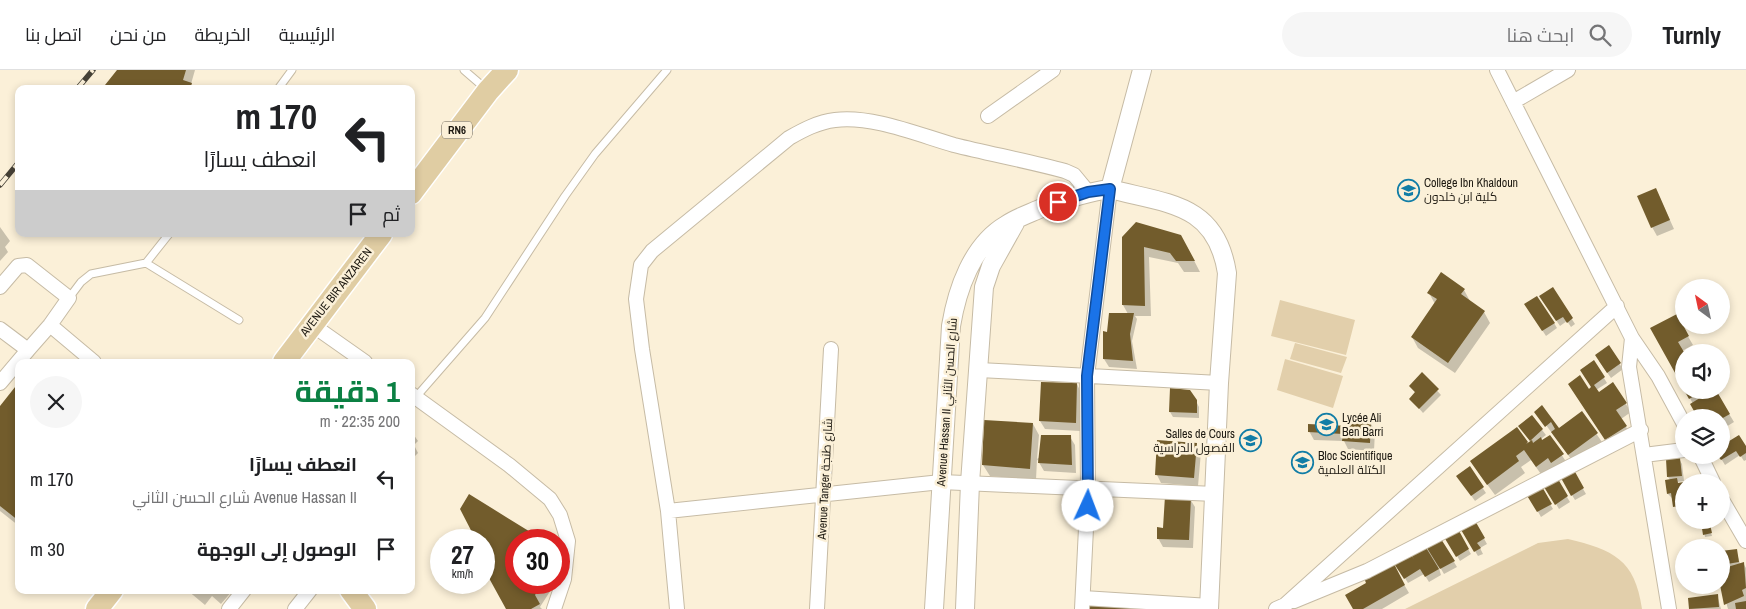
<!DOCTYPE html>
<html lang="ar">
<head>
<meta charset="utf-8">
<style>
	body { margin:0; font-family:"Archivo Narrow",Cairo,sans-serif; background:#f6f6f6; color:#202124; direction:rtl; height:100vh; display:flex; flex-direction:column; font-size:19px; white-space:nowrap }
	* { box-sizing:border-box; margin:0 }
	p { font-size:16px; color:#757577 }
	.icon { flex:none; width:28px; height:28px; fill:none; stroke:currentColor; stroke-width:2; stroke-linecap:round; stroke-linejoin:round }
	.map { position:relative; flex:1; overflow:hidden; direction:ltr }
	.details { position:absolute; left:15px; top:289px; width:400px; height:235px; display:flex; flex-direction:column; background:#fff; border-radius:10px; box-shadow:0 2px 8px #0003; direction:rtl }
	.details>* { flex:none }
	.guide { position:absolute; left:15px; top:15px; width:400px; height:152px; border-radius:10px; box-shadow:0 2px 8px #0003; direction:rtl; background:#fff; color:#202124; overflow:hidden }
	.needle { width:32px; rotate:327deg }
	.buttons { position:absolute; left:1675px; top:209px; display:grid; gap:10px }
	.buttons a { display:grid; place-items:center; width:55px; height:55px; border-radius:50%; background:#fff; box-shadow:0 2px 8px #0003; font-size:25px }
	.speed { position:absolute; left:430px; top:459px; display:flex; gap:10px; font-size:25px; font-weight:700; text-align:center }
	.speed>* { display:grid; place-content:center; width:65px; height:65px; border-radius:50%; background:#fff; box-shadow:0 2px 8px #0003; line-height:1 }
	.speed small { font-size:12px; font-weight:400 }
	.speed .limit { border:8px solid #d22; background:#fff; color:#111 }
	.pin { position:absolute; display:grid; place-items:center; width:42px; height:42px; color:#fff; margin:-21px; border:2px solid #fff; border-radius:50%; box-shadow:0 1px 5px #0007 }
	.me { position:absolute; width:55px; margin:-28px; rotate:2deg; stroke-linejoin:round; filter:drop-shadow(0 0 4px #0008) }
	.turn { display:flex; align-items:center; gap:18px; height:105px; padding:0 15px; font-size:22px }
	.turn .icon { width:65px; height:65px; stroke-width:2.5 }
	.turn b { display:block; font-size:35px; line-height:42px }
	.then { display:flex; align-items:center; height:48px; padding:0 15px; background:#0003; gap:10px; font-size:19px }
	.round { display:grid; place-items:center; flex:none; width:52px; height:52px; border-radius:26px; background:#f6f6f6 }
	.overview { display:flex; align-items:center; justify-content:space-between; height:85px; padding:0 15px }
	h1 { font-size:30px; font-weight:700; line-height:38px; color:#0b8043 }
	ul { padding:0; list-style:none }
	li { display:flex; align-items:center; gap:15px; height:70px; padding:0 15px }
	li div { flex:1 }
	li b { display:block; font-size:19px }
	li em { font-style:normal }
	header { display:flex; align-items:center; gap:30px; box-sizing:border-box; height:70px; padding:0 25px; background:#fff; border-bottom:1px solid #e0e0e0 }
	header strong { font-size:24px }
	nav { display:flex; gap:28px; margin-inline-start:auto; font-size:18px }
	.search { width:350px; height:45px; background:#f6f6f6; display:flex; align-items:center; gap:12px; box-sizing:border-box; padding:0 18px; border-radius:28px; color:#757577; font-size:19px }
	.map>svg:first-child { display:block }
	.green { fill:#e2cfab }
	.shadow { fill:#0003 }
	.building { fill:#725c2c }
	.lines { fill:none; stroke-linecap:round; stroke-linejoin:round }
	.service-casing { stroke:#c6bba5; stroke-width:9 }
	.minor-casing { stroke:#c6bba5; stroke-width:16 }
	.tertiary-casing { stroke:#c6bba5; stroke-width:20 }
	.primary-casing { stroke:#fff; stroke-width:25 }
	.service { stroke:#fff; stroke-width:7 }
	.minor { stroke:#fff; stroke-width:14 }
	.tertiary { stroke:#fff; stroke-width:18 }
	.primary { stroke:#e0cda3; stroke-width:22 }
	.rail-casing { stroke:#464136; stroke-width:5.5 }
	.rail { stroke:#fbf0d8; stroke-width:4; stroke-dasharray:11; stroke-linecap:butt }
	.route-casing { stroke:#114b97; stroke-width:12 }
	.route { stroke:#1a73e8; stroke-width:9 }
	.labels { text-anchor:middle; stroke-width:5; stroke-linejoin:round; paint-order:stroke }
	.shield { fill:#fbf0d8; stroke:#605a4d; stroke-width:1 }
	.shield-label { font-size:11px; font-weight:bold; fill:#1d1911 }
	.poi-label { font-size:12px; fill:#1d1911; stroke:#fbf0d8; text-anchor:start }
	.street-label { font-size:12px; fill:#1d1911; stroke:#fbf0d8 }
</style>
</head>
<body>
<header>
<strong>Turnly</strong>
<div class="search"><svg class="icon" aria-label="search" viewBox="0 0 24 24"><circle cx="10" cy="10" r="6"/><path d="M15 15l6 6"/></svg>ابحث هنا</div>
<nav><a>الرئيسية</a><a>الخريطة</a><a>من نحن</a><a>اتصل بنا</a></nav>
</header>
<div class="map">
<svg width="1746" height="539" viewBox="0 0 1746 539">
	<rect width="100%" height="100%" fill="#fbf0d8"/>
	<path class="green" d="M1280 230 1355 250 1346 285 1271 266Z
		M1295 273 1347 287 1341 303 1290 289Z
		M1285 289 1343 306 1333 338 1277 320Z
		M1568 469C1613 480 1635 489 1642 539H1405L1538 473Z"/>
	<path class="shadow" d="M118 0H195L191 14 194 19H108Z
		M1656 119 1674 159 1657 166 1652 157Z
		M0 157 10 171 5 177 8 182 0 191Z
		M1123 168 1187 177 1200 202H1184L1178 193 1149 187 1151 246H1135L1137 249 1132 271 1137 299 1109 297 1104 289 1108 263 1128 244 1123 235Z
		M1552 219 1575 254 1571 257 1567 251 1560 256 1544 232Z
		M1464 220 1470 231 1484 242 1490 253 1455 303 1418 278 1412 267 1435 234 1429 223Z
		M1529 240 1554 253 1557 258 1546 266Z
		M1676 246 1693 275 1682 281 1652 259Z
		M1608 277 1623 299 1611 308 1599 291Z
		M1594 292 1607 313 1596 320 1598 324 1613 314 1631 342 1621 349 1631 365 1611 378 1574 322 1593 318Z
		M1422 304 1441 325 1423 343 1411 329 1416 324 1410 316Z
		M19 314V456L0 441V338Z
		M1077 314 1081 323 1080 361 1045 359 1040 351Z
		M1172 319 1196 331 1199 337V348L1173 347 1170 342Z
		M1686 320H1720L1721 322 1717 324 1734 352 1721 360V348L1693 334Z
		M1542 337 1558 359 1582 343 1602 372 1574 393 1543 351Z
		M1531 346 1546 365 1541 369 1542 372 1549 366 1569 396 1543 407 1531 390 1521 397 1525 403 1495 425 1478 402 1516 359 1528 374 1531 372 1519 356Z
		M985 351 1033 354 1039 365 1037 389 1070 367 1075 375 1076 403 1044 401 1037 389 1036 410 990 406 983 395Z
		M1370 352 1375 361 1374 381 1348 379 1344 371 1314 370 1309 361 1350 358Z
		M411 361 418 371 414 375 418 383 413 388Z
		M1196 374 1201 382 1198 416 1161 413 1157 405Z
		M1721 377 1746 379V390L1744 391 1740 385 1725 395 1719 385H1721Z
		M1679 389 1682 394 1684 411 1677 412 1679 414H1684V440L1677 441 1673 429 1668 424 1671 411 1668 407Z
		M1469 398 1486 423 1475 431 1461 411Z
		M1573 402 1586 424 1575 430 1562 409Z
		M1557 411 1570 432 1559 439 1546 417Z
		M1540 417 1553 439 1541 447 1528 424Z
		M469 425 531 464 534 470H516V512H556L540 537 542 539H507L484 496V470H477L461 439Z
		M1190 429 1195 437 1193 478 1163 477 1158 468Z
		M1697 450H1707L1712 466 1705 467 1702 451Z
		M1474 451 1487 474 1480 478 1483 484 1478 486 1461 458Z
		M1457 461 1471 484 1460 491 1446 467Z
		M1441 471 1457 497 1444 504 1437 492 1441 505 1429 512 1424 504 1408 513 1395 492 1426 480Z
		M1736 480 1740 494 1743 493 1746 498V539H1728L1721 515V482Z
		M1392 494 1409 523 1382 539H1354L1368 513Z
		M187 520H233L221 534 212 526 205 535Z
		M1717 525 1721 539H1691L1689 529Z"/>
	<path class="building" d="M117 0H186L183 10 192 13 190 19H106L105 15Z
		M1656 118 1670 150 1651 158 1637 126Z
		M1136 152 1181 165 1195 191H1176L1170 183 1144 177 1145 236 1122 235V167Z
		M1441 202 1465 219 1461 224 1485 241 1448 293 1411 267 1437 229 1427 223Z
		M1553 217 1573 248 1567 253 1563 247 1556 251 1539 226Z
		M1537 226 1555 253 1542 261 1524 234Z
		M1109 243H1134L1130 264 1133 291 1103 289V261L1107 262Z
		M1677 244 1689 266 1678 272 1684 282V319L1650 258Z
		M1609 275 1621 293 1607 303 1595 285Z
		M1594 290 1605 307 1594 315 1599 322 1613 312 1627 333 1616 340 1627 356 1605 370 1568 314 1580 305 1589 319 1591 317 1580 300Z
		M1422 302 1439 319 1419 339 1409 329 1415 322 1409 316Z
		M19 312V451L0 436V336Z
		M1041 312 1077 313 1076 353 1039 351Z
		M1170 318 1190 320 1197 330V343L1169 342Z
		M1684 320H1705L1689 329Z
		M1713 320H1716L1730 344 1721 349 1698 348 1690 334Z
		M1542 335 1559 358 1582 341 1598 363 1568 385 1551 362 1555 359 1551 352 1545 357 1534 342Z
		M1532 345 1543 359 1530 371 1518 356Z
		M984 350 1033 353 1030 399 982 395Z
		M1350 350 1371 351 1370 373 1342 371 1343 364 1308 362V354L1349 356Z
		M1517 357 1528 372 1526 374 1532 370 1533 373 1541 367 1542 370 1550 365 1564 384 1551 393 1548 388 1536 397 1524 380 1516 386 1519 391 1487 415 1470 391Z
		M1041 365H1071L1072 395 1038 393Z
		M1739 365 1746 376V383L1740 387 1736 381 1721 390 1717 385H1721V376Z
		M1157 370 1197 373 1194 408 1155 405Z
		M1680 388 1682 406 1667 407 1666 389Z
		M1470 396 1484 417 1471 426 1456 406Z
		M1574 400 1584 418 1571 426 1561 408Z
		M1677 408 1678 413 1684 412V435L1673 437 1671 423 1667 424 1665 410Z
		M1558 409 1568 426 1555 435 1544 417Z
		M1541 415 1552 434 1537 442 1526 424Z
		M469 424 532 463 535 470H516V512H543L535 525 540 534 531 539H506L484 499V470H476L460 439Z
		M1165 426 1191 427 1189 470 1157 469V457L1163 458Z
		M1474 449 1485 468 1477 473 1481 478 1474 482 1460 458Z
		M1709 450 1712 463 1703 465 1701 452Z
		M1458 459 1469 479 1456 487 1444 467Z
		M1441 469 1455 491 1440 499 1427 478Z
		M1425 476 1439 499 1425 507 1420 499 1404 509 1393 492 1409 482 1414 489 1411 484Z
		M1737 479 1739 492 1721 495V481Z
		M1393 492 1405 515 1363 539H1353L1345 525 1366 513 1364 508Z
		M1744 492 1746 518 1742 520 1744 526 1724 535 1720 515 1721 499Z
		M1718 524 1719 537 1689 539 1688 528Z
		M1746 531V539H1736L1735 533Z
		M1089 532 1137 535V539H1089Z"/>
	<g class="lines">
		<defs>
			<path id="service" d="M464 0 486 19
				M278 19 292 0
				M146 193 239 250
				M69 228 81 212 91 204 146 193 169 164
				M416 327 485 248 565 126 595 84 667 0"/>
			<path id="minor" d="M1497 0 1632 268 1658 306 1684 354
				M1513 32 1568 0
				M988 46 1053 0
				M0 217 18 196 27 195 69 228 50 255 28 280 0 259
				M311 254 365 292
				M50 255 94 292
				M1632 268 1629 297 1669 539
				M979 300 1219 313
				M0 313 28 280
				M411 324 509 395 550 429 560 445 568 471 564 509 554 539
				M1644 385 1684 380
				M1700 385 1713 412
				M1721 428 1746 471
				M668 441 941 412 1215 424
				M1083 528 1210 536
				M1294 531 1367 501 1641 360
				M229 539 244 520
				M295 539 310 520
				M677 539 668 441 642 279 636 229 641 195 652 181 789 68C803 60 818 52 835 50 871 45 919 65 954 75 990 84 1028 91 1065 101L1074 105 1088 122
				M817 539 831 279
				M1082 539 1088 418 1087 306 1110 119
				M1276 539 1285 535 1617 236"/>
			<path id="tertiary" d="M1142 0 1110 119C1168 134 1216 133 1227 203L1219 313 1209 539
				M934 539 951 256C957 220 972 175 1006 155 1018 147 1031 143 1044 137 1066 129 1087 122 1110 119
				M965 539 970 413 984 217 991 196 1015 153"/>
			<path id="primary" d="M411 123 488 21 507 0
				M284 292 381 164
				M351 520 365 539
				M97 539 112 520"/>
		</defs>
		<use href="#service" class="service-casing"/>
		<use href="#minor" class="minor-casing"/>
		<use href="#tertiary" class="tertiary-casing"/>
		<use href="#primary" class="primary-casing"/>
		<use href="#service" class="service"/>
		<use href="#minor" class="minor"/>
		<use href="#tertiary" class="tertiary"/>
		<use href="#primary" class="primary"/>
		<defs>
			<path id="rail" d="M77 19 93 0
				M0 115 19 92"/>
		</defs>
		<use href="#rail" class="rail-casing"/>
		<use href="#rail" class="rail"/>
	</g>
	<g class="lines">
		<defs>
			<path id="route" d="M1058 132 1088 122 1110 119 1087 306 1088 436"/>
		</defs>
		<use href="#route" class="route-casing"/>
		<use href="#route" class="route"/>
	</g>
	<defs>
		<symbol id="school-ring" viewBox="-11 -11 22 22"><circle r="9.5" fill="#fbf0d8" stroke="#117da6" stroke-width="1.5"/><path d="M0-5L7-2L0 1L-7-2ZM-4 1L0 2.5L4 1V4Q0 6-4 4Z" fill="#117da6"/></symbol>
	</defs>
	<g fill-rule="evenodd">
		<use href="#school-ring" x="1396" y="108" width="25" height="25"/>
		<use href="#school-ring" x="1314" y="342" width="25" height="25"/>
		<use href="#school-ring" x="1238" y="358" width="25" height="25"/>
		<use href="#school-ring" x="1290" y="380" width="25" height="25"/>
	</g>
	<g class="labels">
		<rect class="shield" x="442" y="51.5" width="30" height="17" rx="4"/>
		<g class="shield-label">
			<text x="457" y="64">RN6</text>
		</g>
		<g class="poi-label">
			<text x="1424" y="117">College Ibn Khaldoun<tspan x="1424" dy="14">كلية ابن خلدون</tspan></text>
			<text x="1342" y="352">Lycée Ali<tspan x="1342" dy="14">Ben Barri</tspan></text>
			<text x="1235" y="368" text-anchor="end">Salles de Cours<tspan x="1235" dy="14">الفصول الدراسية</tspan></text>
			<text x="1318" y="390">Bloc Scientifique<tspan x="1318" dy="14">الكتلة العلمية</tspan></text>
		</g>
		<g class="street-label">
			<text transform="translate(336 222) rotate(-52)" y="4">AVENUE BIR ANZAREN</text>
			<text transform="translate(947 332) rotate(-86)" y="4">Avenue Hassan II شارع الحسن الثاني</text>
			<text transform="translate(825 409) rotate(-87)" y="4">Avenue Tanger شارع طنجة</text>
		</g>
	</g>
</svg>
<div class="buttons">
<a><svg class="needle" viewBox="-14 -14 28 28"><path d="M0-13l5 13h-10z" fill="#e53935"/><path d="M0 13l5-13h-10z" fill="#757577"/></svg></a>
<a><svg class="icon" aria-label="sound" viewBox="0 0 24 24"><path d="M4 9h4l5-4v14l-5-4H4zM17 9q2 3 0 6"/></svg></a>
<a><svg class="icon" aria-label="layers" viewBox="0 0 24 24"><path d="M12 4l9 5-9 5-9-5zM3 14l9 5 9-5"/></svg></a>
<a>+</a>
<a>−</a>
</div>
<div class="speed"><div>27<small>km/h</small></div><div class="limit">30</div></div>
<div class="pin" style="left:1058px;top:132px;background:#d93025"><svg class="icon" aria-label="arrive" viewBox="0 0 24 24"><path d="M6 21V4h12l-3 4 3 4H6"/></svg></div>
<svg class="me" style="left:1088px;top:436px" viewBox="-20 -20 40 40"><circle r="19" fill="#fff"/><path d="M0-13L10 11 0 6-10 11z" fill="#1a73e8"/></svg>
<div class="guide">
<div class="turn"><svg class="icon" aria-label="left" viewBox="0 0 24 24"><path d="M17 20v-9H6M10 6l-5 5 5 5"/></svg><div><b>170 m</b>انعطف يسارًا</div></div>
<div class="then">ثم<svg class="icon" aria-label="arrive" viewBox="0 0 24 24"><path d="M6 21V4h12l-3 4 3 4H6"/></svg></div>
</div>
<section class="details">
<div class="overview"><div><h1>1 دقيقة</h1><p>200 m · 22:35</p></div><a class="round"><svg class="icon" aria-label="close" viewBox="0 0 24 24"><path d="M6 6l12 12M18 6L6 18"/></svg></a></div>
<ul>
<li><svg class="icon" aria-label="left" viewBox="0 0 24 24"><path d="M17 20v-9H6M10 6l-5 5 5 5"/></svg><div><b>انعطف يسارًا</b><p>Avenue Hassan II شارع الحسن الثاني</p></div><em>170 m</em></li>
<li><svg class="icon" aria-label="arrive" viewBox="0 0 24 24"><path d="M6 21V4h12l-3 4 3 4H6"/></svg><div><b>الوصول إلى الوجهة</b></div><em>30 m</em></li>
</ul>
</section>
</div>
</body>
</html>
